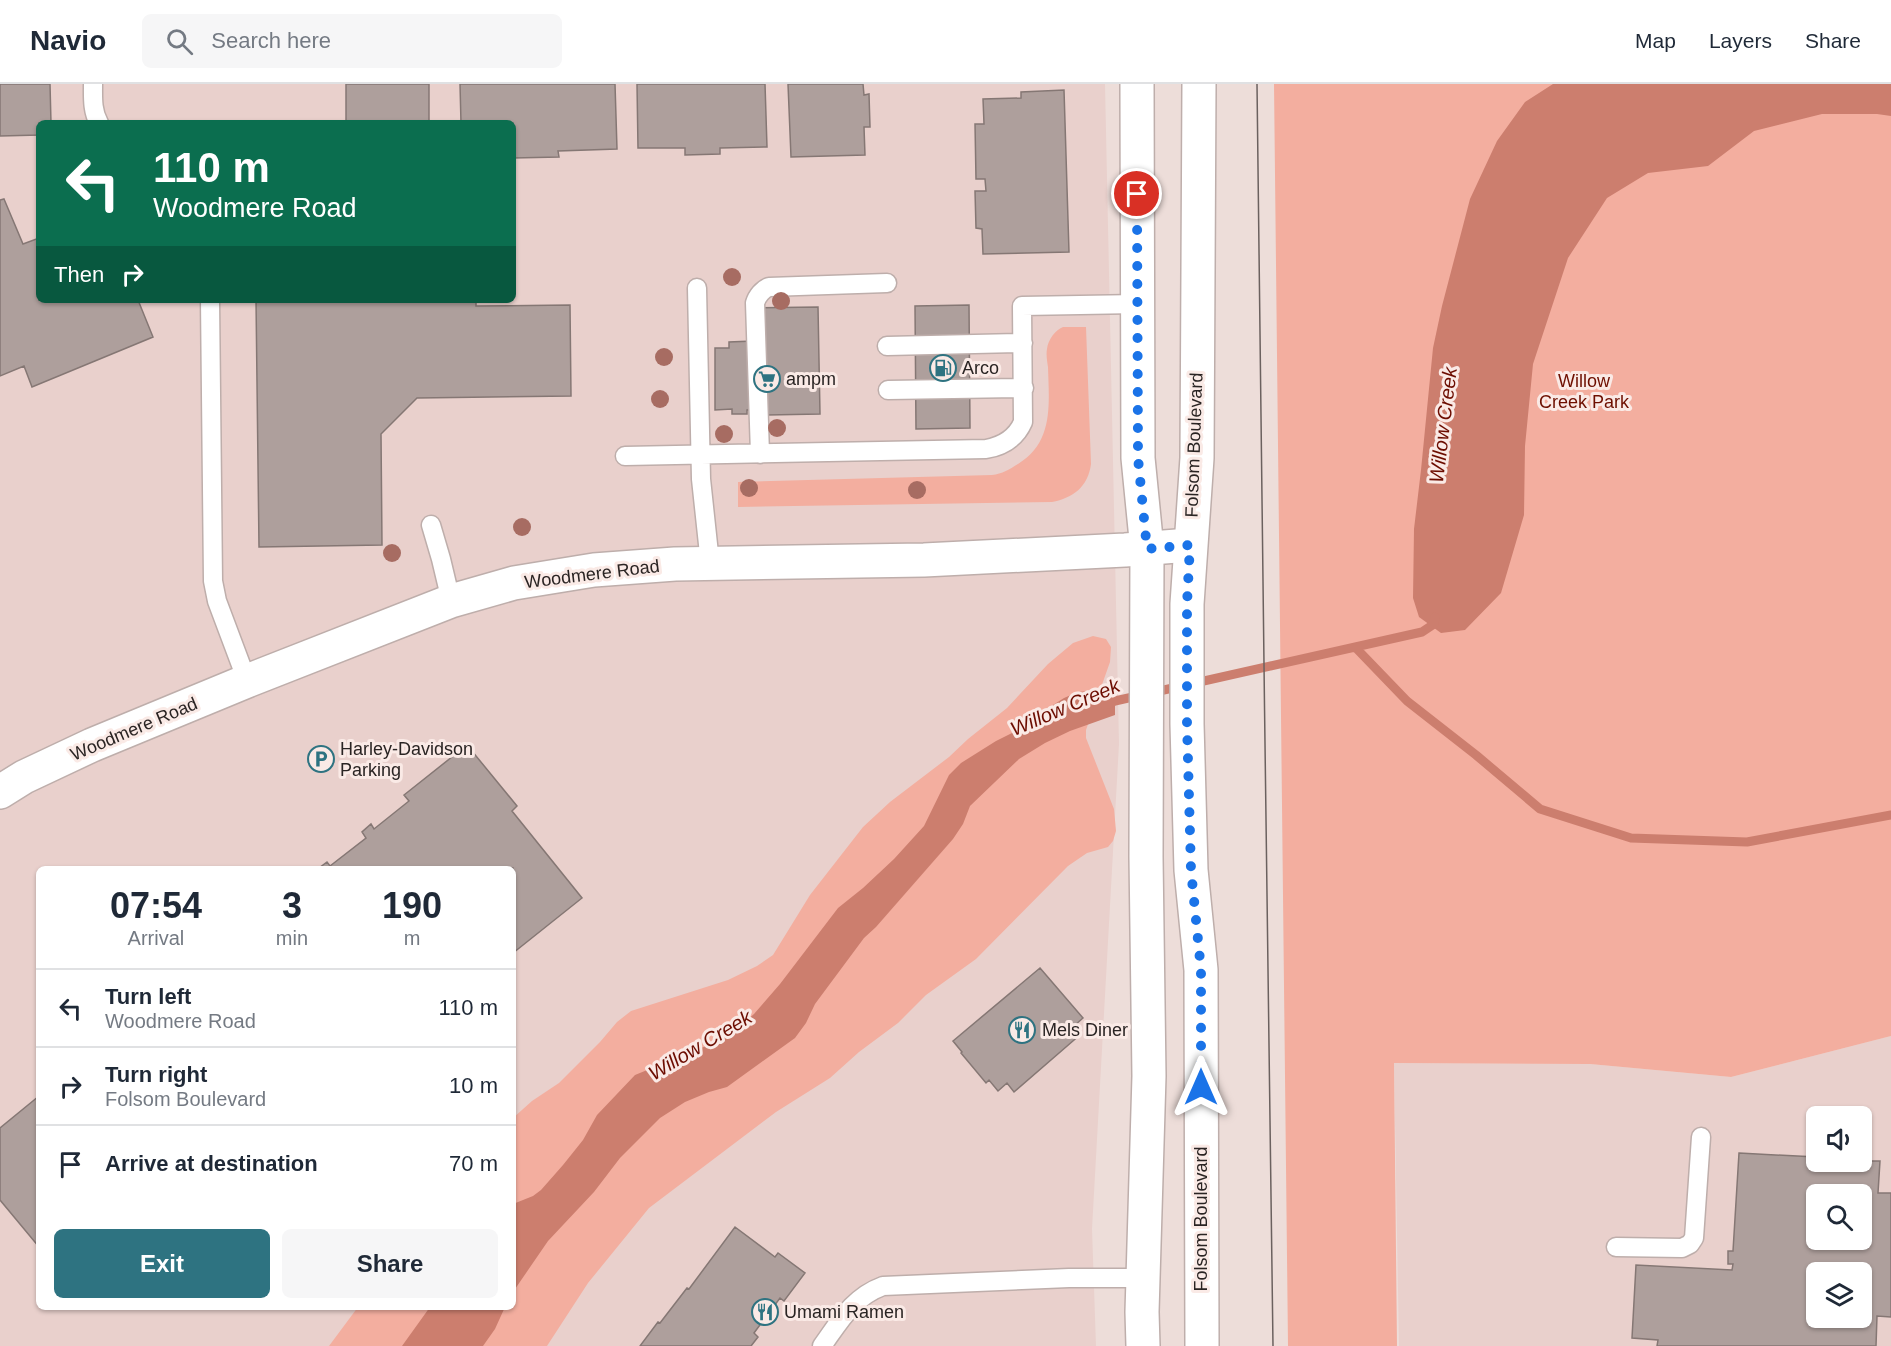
<!DOCTYPE html>
<html lang="en">
<head>
<meta charset="utf-8">
<style>
	body { margin:0; font-family:Helvetica,sans-serif; background:#f6f6f7; color:#1f2937; height:100vh; display:flex; flex-direction:column; font-size:22px; white-space:nowrap }
	* { box-sizing:border-box; margin:0 }
	p { font-size:20px; color:#747a83 }
	.icon { flex:none; width:33px; height:33px; fill:none; stroke:currentColor; stroke-width:2; stroke-linecap:round; stroke-linejoin:round }
	.map { position:relative; flex:1; overflow:hidden }
	.panel { position:absolute; left:36px; top:782px; width:480px; height:444px; display:flex; flex-direction:column; background:#fff; border-radius:9px; box-shadow:0 2px 4px #0004 }
	.panel>* { flex:none }
	.guide { position:absolute; left:36px; top:36px; width:480px; height:183px; border-radius:9px; box-shadow:0 2px 4px #0004; background:#0b6e4f; color:#fff; overflow:hidden }
	.controls { position:absolute; left:1806px; top:1022px; display:grid; gap:12px }
	.controls a { display:grid; place-items:center; width:66px; height:66px; border-radius:9px; background:#fff; box-shadow:0 2px 4px #0004; font-size:30px }
	.pin { position:absolute; display:grid; place-items:center; width:51px; height:51px; color:#fff; margin:-26px; border:3px solid #fff; border-radius:50%; box-shadow:0 2px 6px #0007 }
	.me { position:absolute; width:66px; margin:-33px; rotate:0deg; stroke-linejoin:round; filter:drop-shadow(0 0 4px #0008) }
	.turn { display:flex; align-items:center; gap:21px; height:126px; padding:0 18px; font-size:27px }
	.turn .icon { width:78px; height:78px; stroke-width:2.5 }
	.turn b { display:block; font-size:42px; line-height:51px }
	.then { display:flex; align-items:center; height:57px; padding:0 18px; background:#0003; gap:12px; font-size:22px }
	.eta { display:flex; justify-content:space-evenly; align-items:center; height:102px; text-align:center }
	.eta b { font-size:36px; font-weight:700; line-height:42px }
	.cta { display:flex; gap:12px; margin-top:auto; padding:12px 18px }
	.cta a { flex:1; height:69px; border-radius:9px; background:#2e7381; color:#fff; font-size:24px; font-weight:700; line-height:69px; text-align:center }
	.cta a+a { background:#f6f6f7; color:#1f2937 }
	ul { padding:0; list-style:none }
	li { display:flex; align-items:center; gap:18px; height:78px; padding:0 18px; border-top:2px solid #e0e1e3 }
	li div { flex:1 }
	li b { display:block; font-size:22px }
	li em { font-style:normal }
	header { display:flex; align-items:center; gap:36px; box-sizing:border-box; height:84px; padding:0 30px; background:#fff; border-bottom:2px solid #e0e1e3 }
	header strong { font-size:28px }
	nav { display:flex; gap:33px; margin-inline-start:auto; font-size:21px }
	.search { width:420px; height:54px; background:#f6f6f7; display:flex; align-items:center; gap:15px; box-sizing:border-box; padding:0 21px; border-radius:9px; color:#747a83; font-size:22px }
	.map>svg:first-child { display:block }
	.built { fill:#e9d0cc; fill-rule:evenodd }
	.green { fill:#f3ae9f }
	.water { fill:#cc7e6e }
	.lines { fill:none; stroke-linecap:round; stroke-linejoin:round }
	.stream { stroke:#cc7e6e; stroke-width:9 }
	.building { fill:#ae9f9c; stroke:#857774; stroke-width:1.5; fill-rule:evenodd }
	.lane-casing { stroke:#beaeab; stroke-width:21 }
	.secondary-casing { stroke:#beaeab; stroke-width:36 }
	.primary-casing { stroke:#beaeab; stroke-width:36 }
	.lane { stroke:#fff; stroke-width:18 }
	.secondary { stroke:#fff; stroke-width:33 }
	.primary { stroke:#fff; stroke-width:33 }
	.tram { stroke:#6b615f; stroke-width:1.5 }
	.tree { fill:#a76c62 }
	.route { stroke:#1a73e8; stroke-width:10; stroke-dasharray:0 18 }
	.labels { text-anchor:middle; stroke-width:6; stroke-linejoin:round; paint-order:stroke }
	.poi-label { font-size:18px; fill:#2a2423; stroke:#faeae6; text-anchor:start }
	.park-label { font-size:18px; fill:#6e0f00; stroke:#faeae6 }
	.street-label { font-size:18px; fill:#2a2423; stroke:#faeae6 }
	.water-label { font-size:20px; font-style:italic; fill:#6c0c00; stroke:#faeae6 }
</style>
</head>
<body>
<header>
<strong>Navio</strong>
<div class="search"><svg class="icon" aria-label="search" viewBox="0 0 24 24"><circle cx="10" cy="10" r="6"/><path d="M15 15l6 6"/></svg>Search here</div>
<nav><a>Map</a><a>Layers</a><a>Share</a></nav>
</header>
<div class="map">
<svg width="1891" height="1262" viewBox="0 0 1891 1262">
	<rect width="100%" height="100%" fill="#edddd9"/>
	<path class="built" d="M0 0H1105L1119 660 1092 1145 1096 1262H0ZM39 39H513V216H39ZM39 784H513V1222H39Z
		M1891 952V1262H1399L1394 979 1590 980 1731 993ZM1816 1032H1862V1077H1816ZM1816 1110H1862V1155H1816ZM1816 1188H1862V1233H1816Z"/>
	<path class="green" d="M1274 0H1891V952L1731 993 1590 980 1394 979 1397 1262H1288Z
		M1063 243H1086L1091 380C1088 403 1073 414 1052 418L738 423V398L992 391C1002 390 1010 385 1018 380 1054 358 1049 320 1048 283 1047 277 1046 270 1047 265 1048 256 1055 246 1063 243Z
		M1093 552 1106 555 1111 563 1110 578 1086 646V654L1114 725 1116 747 1113 757 1108 763 1087 769 1068 782 976 875 926 911 898 939 859 968 830 994 776 1028 649 1124 588 1199 547 1262H329L358 1223 513 1222V1034L532 1017 559 999 600 958 617 938 631 927 728 896 757 882 773 871 810 811 863 743 890 718 949 673 968 655 1007 624 1048 580 1073 559Z"/>
	<path class="water" d="M1553 0H1891V32L1877 30H1822L1754 47 1708 82 1648 89 1607 114 1568 174 1533 280 1525 362 1524 431 1501 509 1465 546 1441 549 1419 533 1413 514 1414 445 1421 386 1433 264 1442 222 1470 115 1497 57 1525 18Z
		M1115 605V631L1070 647 1045 659 1019 675 970 722 963 740 953 755 876 843 864 854 815 920 806 939 795 954 727 1003 709 1008 685 1018 660 1034 620 1074 594 1108 548 1157 513 1208V1120L533 1112 541 1106 563 1081 583 1056 597 1031 635 991 718 957 736 946 754 930 780 900 838 824 863 804 894 775 924 742 949 691 961 679 996 657 1024 643 1039 630 1064 614 1078 608Z
		M430 1223V1222L505 1223 495 1245 483 1262H402Z"/>
	<g class="lines">
		<path class="stream" d="M1355 563 1407 617 1476 671 1540 725 1631 754 1747 758 1891 731
			M1105 621 1115 617 1422 548 1434 540 1435 533"/>
	</g>
	<path class="building" d="M0 0H50L51 39H39V51L0 52Z
		M346 0H429V39H346Z
		M460 0H615L617 65 558 67 559 73 513 74V39H461Z
		M637 0H765L767 63 720 64V70L685 71V64H638Z
		M788 0H863L864 11 869 10 870 43H864L865 71 791 73Z
		M1064 6 1069 168 983 170 982 145 976 144 975 107H986L985 95H976L975 40H984L983 15 1021 14V8Z
		M4 115 23 160 39 154V216H138L153 253 32 303 24 282 0 292V116Z
		M256 216H476V222L570 221 571 312 417 314 381 350 382 461 259 463Z
		M969 221 970 344 916 345 915 222Z
		M818 223 820 330 767 331V325L747 326V330H732V325L715 326V264H729V258L753 257V224Z
		M467 661 517 722 512 727 582 814 513 869V784H319L327 778 330 782 366 754 362 748 371 740 374 745 409 717 404 711Z
		M1040 884 1083 934 1074 942 1081 950 1014 1008 1007 999 998 1007 989 996 986 999 961 969 962 968 953 957Z
		M39 1012V1163L0 1116V1044Z
		M1739 1069 1816 1073V1077H1880L1878 1109H1891V1233L1877 1232 1876 1262H1657L1658 1256 1632 1254 1636 1181 1732 1186 1733 1180H1728V1167H1733ZM1816 1110H1862V1155H1816ZM1816 1188H1862V1233H1816Z
		M735 1143 775 1173 778 1169 805 1189 784 1217 780 1214 754 1249 758 1253 751 1262H640L658 1238 660 1239 687 1204 689 1205Z"/>
	<g class="lines">
		<defs>
			<path id="lane" d="M93 0C93 13 92 27 99 39
				M697 204 701 395 710 479
				M210 216 213 497 217 517 247 597
				M887 262 1023 259
				M888 306 1024 304
				M760 370 755 219C757 212 763 205 769 203L887 199
				M625 372 986 365C1003 362 1016 354 1023 338L1022 222 1138 220
				M431 441 441 475 451 517
				M1616 1163 1682 1164 1690 1160 1694 1154 1701 1053
				M822 1262C840 1237 853 1213 883 1202L1069 1194H1143"/>
			<path id="secondary" d="M0 708 24 693 92 661 247 597 451 517 514 499 594 486 675 480 924 476 1125 466 1190 461"/>
			<path id="primary" d="M1137 0 1138 374 1147 465 1146 773 1149 992 1142 1228 1143 1262
				M1199 0 1197 374 1187 520V640L1191 786 1201 886 1202 1262"/>
		</defs>
		<use href="#lane" class="lane-casing"/>
		<use href="#secondary" class="secondary-casing"/>
		<use href="#primary" class="primary-casing"/>
		<use href="#lane" class="lane"/>
		<use href="#secondary" class="secondary"/>
		<use href="#primary" class="primary"/>
		<path class="tram" d="M1257 0C1261 421 1268 841 1273 1262"/>
	</g>
	<g class="tree">
		<circle cx="732" cy="193" r="9"/>
		<circle cx="781" cy="217" r="9"/>
		<circle cx="664" cy="273" r="9"/>
		<circle cx="660" cy="315" r="9"/>
		<circle cx="777" cy="344" r="9"/>
		<circle cx="724" cy="350" r="9"/>
		<circle cx="749" cy="404" r="9"/>
		<circle cx="917" cy="406" r="9"/>
		<circle cx="522" cy="443" r="9"/>
		<circle cx="392" cy="469" r="9"/>
	</g>
	<g class="lines">
		<path class="route" d="M1137 110 1138 374 1147 465 1190 461 1187 520V640L1191 786 1201 886V1003"/>
	</g>
	<defs>
		<symbol id="fuel-ring" viewBox="-11 -11 22 22"><circle r="9.5" fill="#faeae6" stroke="#2e7381" stroke-width="1.5"/><path d="M-5.5-6h7V0h2V4h1.3V-2.5L3-4.5l.8-.8L6-3V5H2.5V1h-1V6h-7ZM-4.2-4.7v3.2H.2V-4.7Z" fill="#2e7381"/></symbol>
		<symbol id="supermarket-ring" viewBox="-11 -11 22 22"><circle r="9.5" fill="#faeae6" stroke="#2e7381" stroke-width="1.5"/><path d="M-6-5.5h2.5l.6 2H6L4.5 2H-2.5L-4.4-4H-6ZM-1.5 3.2a1.3 1.3 0 1 0 .1 0ZM3 3.2a1.3 1.3 0 1 0 .1 0Z" fill="#2e7381"/></symbol>
		<symbol id="parking-ring" viewBox="-11 -11 22 22"><circle r="9.5" fill="#faeae6" stroke="#2e7381" stroke-width="1.5"/><path d="M-3.5-5.5H1a3.5 3.5 0 0 1 0 7H-1V5.5H-3.5ZM-1-3.4V-.6H.8a1.4 1.4 0 0 0 0-2.8Z" fill="#2e7381"/></symbol>
		<symbol id="restaurant-ring" viewBox="-11 -11 22 22"><circle r="9.5" fill="#faeae6" stroke="#2e7381" stroke-width="1.5"/><path d="M-5-6h1v4h1v-4h1v4h1v-4h1v5L-1.5 .5V6h-2V.5L-5-1ZM5-6V6H3V1.5H1.5Q1.5-4 5-6Z" fill="#2e7381"/></symbol>
	</defs>
	<g fill-rule="evenodd">
		<use href="#fuel-ring" x="928" y="269" width="30" height="30"/>
		<use href="#supermarket-ring" x="752" y="280" width="30" height="30"/>
		<use href="#parking-ring" x="306" y="660" width="30" height="30"/>
		<use href="#restaurant-ring" x="1007" y="931" width="30" height="30"/>
		<use href="#restaurant-ring" x="750" y="1213" width="30" height="30"/>
	</g>
	<g class="labels">
		<g class="poi-label">
			<text x="962" y="290">Arco</text>
			<text x="786" y="301">ampm</text>
			<text x="340" y="671">Harley-Davidson<tspan x="340" dy="21">Parking</tspan></text>
			<text x="1042" y="952">Mels Diner</text>
			<text x="784" y="1234">Umami Ramen</text>
		</g>
		<g class="park-label">
			<text x="1584" y="303">Willow<tspan x="1584" dy="21">Creek Park</tspan></text>
		</g>
		<g class="street-label">
			<text transform="translate(1194 361) rotate(-88)" y="6">Folsom Boulevard</text>
			<text transform="translate(592 490) rotate(-7)" y="6">Woodmere Road</text>
			<text transform="translate(134 645) rotate(-23)" y="6">Woodmere Road</text>
			<text transform="translate(1201 1135) rotate(-90)" y="6">Folsom Boulevard</text>
		</g>
		<g class="water-label">
			<text transform="translate(1443 341) rotate(-83)" y="7">Willow Creek</text>
			<text transform="translate(1065 623) rotate(-23)" y="7">Willow Creek</text>
			<text transform="translate(700 961) rotate(-31)" y="7">Willow Creek</text>
		</g>
	</g>
</svg>
<div class="controls">
<a><svg class="icon" aria-label="sound" viewBox="0 0 24 24"><path d="M4 9h4l5-4v14l-5-4H4zM17 9q2 3 0 6"/></svg></a>
<a><svg class="icon" aria-label="search" viewBox="0 0 24 24"><circle cx="10" cy="10" r="6"/><path d="M15 15l6 6"/></svg></a>
<a><svg class="icon" aria-label="layers" viewBox="0 0 24 24"><path d="M12 4l9 5-9 5-9-5zM3 14l9 5 9-5"/></svg></a>
</div>
<div class="pin" style="left:1137px;top:110px;background:#d93025"><svg class="icon" aria-label="arrive" viewBox="0 0 24 24"><path d="M6 21V4h12l-3 4 3 4H6"/></svg></div>
<svg class="me" style="left:1201px;top:1003px" viewBox="-20 -20 40 40"><path d="M0-17L14 15 0 8-14 15z" fill="#1a73e8" stroke="#fff" stroke-width="4"/></svg>
<div class="guide">
<div class="turn"><svg class="icon" aria-label="left" viewBox="0 0 24 24"><path d="M17 20v-9H6M10 6l-5 5 5 5"/></svg><div><b>110 m</b>Woodmere Road</div></div>
<div class="then">Then<svg class="icon" aria-label="right" viewBox="0 0 24 24"><path d="M7 20v-9h11M14 6l5 5-5 5"/></svg></div>
</div>
<section class="panel">
<div class="eta">
<div><b>07:54</b><p>Arrival</p></div>
<div><b>3</b><p>min</p></div>
<div><b>190</b><p>m</p></div>
</div>
<ul>
<li><svg class="icon" aria-label="left" viewBox="0 0 24 24"><path d="M17 20v-9H6M10 6l-5 5 5 5"/></svg><div><b>Turn left</b><p>Woodmere Road</p></div><em>110 m</em></li>
<li><svg class="icon" aria-label="right" viewBox="0 0 24 24"><path d="M7 20v-9h11M14 6l5 5-5 5"/></svg><div><b>Turn right</b><p>Folsom Boulevard</p></div><em>10 m</em></li>
<li><svg class="icon" aria-label="arrive" viewBox="0 0 24 24"><path d="M6 21V4h12l-3 4 3 4H6"/></svg><div><b>Arrive at destination</b></div><em>70 m</em></li>
</ul>
<div class="cta"><a>Exit</a><a>Share</a></div>
</section>
</div>
</body>
</html>
